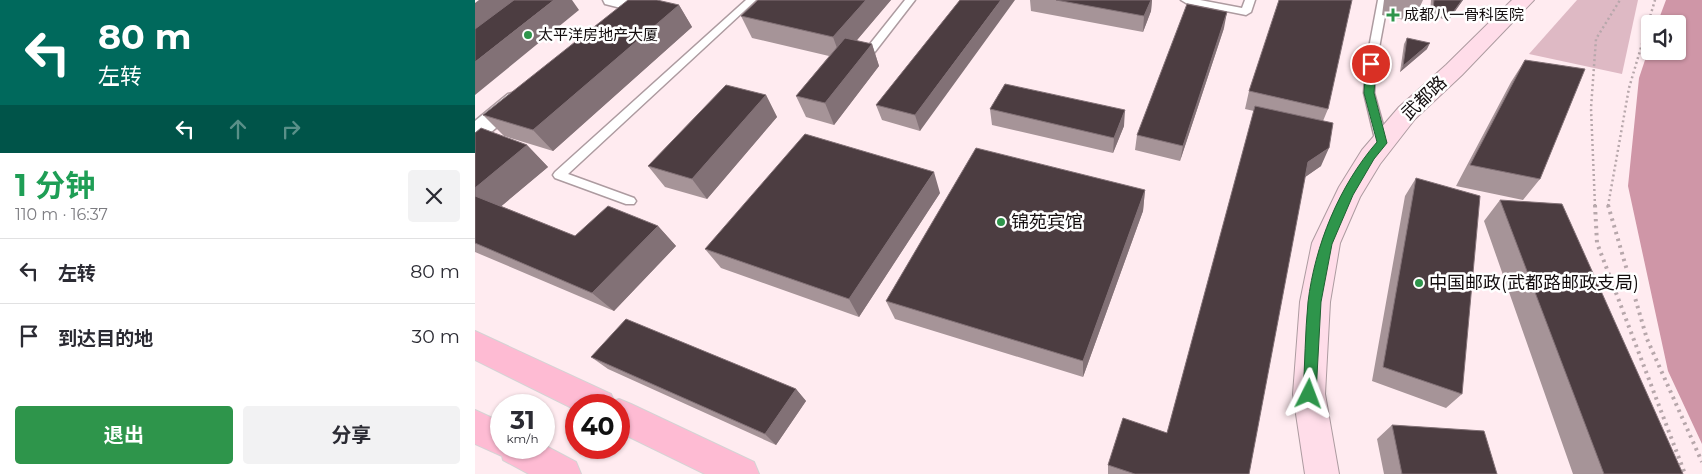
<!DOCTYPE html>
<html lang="zh">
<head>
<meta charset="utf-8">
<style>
	body { margin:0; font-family:Montserrat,"Noto Sans SC",sans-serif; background:#f2f2f3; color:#2b2b33; height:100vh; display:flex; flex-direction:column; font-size:19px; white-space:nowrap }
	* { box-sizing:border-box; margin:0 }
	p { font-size:16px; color:#7c7c81 }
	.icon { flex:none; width:28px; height:28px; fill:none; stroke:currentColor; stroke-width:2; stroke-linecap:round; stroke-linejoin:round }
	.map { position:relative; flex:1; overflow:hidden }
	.details { display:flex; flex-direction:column; background:#fff; width:475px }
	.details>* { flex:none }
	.hud { background:#00695c; color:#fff; overflow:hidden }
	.buttons { position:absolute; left:1166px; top:15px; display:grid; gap:10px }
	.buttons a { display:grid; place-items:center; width:45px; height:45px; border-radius:5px; background:#fff; box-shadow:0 1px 4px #0004; font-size:25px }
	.speed { position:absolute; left:15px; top:394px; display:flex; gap:10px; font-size:25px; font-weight:700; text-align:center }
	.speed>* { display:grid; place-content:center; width:65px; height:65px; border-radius:50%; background:#fff; box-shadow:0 1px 4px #0004; line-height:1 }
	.speed small { font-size:12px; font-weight:400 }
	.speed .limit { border:8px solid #d22; background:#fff; color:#111 }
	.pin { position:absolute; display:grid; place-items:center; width:42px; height:42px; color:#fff; margin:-21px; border:2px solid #fff; border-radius:50%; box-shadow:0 1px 5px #0007 }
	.me { position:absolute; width:55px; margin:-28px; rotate:3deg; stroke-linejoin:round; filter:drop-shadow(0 0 4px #0008) }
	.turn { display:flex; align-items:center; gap:18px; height:105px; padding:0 15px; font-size:22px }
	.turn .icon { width:65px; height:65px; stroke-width:2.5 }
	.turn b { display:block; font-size:35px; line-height:42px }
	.lanes { display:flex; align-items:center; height:48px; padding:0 15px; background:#0003; justify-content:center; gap:25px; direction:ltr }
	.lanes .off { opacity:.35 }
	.round { display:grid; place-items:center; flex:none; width:52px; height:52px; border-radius:5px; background:#f2f2f3 }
	.overview { display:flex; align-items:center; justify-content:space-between; height:85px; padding:0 15px }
	h1 { font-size:30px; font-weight:700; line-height:38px; color:#1e9e55 }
	.action { display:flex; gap:10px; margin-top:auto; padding:10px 15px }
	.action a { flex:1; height:58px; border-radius:5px; background:#2e954b; color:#fff; font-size:20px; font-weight:700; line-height:58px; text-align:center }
	.action a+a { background:#f2f2f3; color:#2b2b33 }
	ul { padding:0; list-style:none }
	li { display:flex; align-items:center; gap:15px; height:65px; padding:0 15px; border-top:1px solid #e1e1e2 }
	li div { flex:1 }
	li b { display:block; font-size:19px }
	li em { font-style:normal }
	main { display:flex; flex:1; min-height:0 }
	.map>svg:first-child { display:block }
	.green { fill:#deb9c4 }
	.water { fill:#cf96a7 }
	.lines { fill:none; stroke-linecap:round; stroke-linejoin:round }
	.lane-casing { stroke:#ad9ba0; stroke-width:3 }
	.street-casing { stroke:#ad9ba0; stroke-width:3 }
	.secondary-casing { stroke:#ad9ba0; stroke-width:2 }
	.primary-casing { stroke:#d5d3d4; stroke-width:2 }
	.path-far1 { stroke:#b7a7ab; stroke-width:2.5; stroke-dasharray:2 3; stroke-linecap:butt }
	.path { stroke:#b7a7ab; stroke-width:4; stroke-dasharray:2.5 4.5; stroke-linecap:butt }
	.lane { fill:#fff; fill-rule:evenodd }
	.street { fill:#fff; fill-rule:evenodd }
	.secondary { fill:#ffdde9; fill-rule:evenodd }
	.primary { fill:#febbd3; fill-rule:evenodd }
	.wall { fill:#a69498 }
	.shaded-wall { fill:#827176 }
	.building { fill:#4c3d41; stroke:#827176 }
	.route { fill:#2e954b; stroke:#1e6131 }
	.poi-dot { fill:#2e954b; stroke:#fff; stroke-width:2 }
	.labels { text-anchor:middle; stroke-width:5; stroke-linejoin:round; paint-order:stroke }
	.far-poi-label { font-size:15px; fill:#130d0e; stroke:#fff; text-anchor:start }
	.street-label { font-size:18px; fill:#130d0e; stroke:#fff }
	.poi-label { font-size:18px; fill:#130d0e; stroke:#fff; text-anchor:start }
</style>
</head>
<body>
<main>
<section class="details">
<div class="hud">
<div class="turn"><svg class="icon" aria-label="left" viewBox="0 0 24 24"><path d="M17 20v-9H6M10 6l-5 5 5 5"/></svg><div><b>80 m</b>左转</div></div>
<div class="lanes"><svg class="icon" aria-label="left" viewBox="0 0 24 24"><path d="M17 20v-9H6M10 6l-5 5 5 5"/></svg><svg class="icon off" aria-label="ahead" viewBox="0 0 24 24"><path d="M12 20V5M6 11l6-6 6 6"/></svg><svg class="icon off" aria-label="right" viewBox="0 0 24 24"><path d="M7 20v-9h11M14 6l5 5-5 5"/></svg></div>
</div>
<div class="overview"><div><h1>1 分钟</h1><p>110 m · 16:37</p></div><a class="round"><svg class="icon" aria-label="close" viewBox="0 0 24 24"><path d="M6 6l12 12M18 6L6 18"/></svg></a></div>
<ul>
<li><svg class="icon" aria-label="left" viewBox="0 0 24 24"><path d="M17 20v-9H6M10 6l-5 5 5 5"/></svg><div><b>左转</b></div><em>80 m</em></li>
<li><svg class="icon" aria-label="arrive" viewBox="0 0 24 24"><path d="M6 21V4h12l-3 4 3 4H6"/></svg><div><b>到达目的地</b></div><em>30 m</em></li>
</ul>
<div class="action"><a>退出</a><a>分享</a></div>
</section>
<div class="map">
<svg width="1227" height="474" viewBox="0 0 1227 474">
	<rect width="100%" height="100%" fill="#ffebf0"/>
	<path class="green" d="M1102 0H1163L1147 74 1054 54Z"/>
	<path class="water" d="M1191 0H1227V444L1193 371 1153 186 1164 78 1175 45V51H1202V24H1182Z"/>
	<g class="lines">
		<defs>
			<path id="lane" d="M271 0H281L93 174 159 198 161 201 159 204H151L80 178 78 175 80 172Z
				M430 0H440L399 53H391V49Z
				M706 0H725L767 8 770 0H780L776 12 771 15 711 3Z
				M903 0H913L901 64 899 93 913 143 907 147 901 143 889 93 891 64Z"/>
			<path id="street" d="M128 0H161L165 1 167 5 165 9 158 11 130 4Z
				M41 92 49 94 52 99 49 104 8 139 0 141V121L33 94Z"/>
			<path id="secondary" d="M1037 0H1059L987 75 940 119 905 164 885 197 865 243 855 302 850 394 864 474H830L818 394 825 302 837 243 864 187 887 150 924 107 971 65Z"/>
			<path id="primary" d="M0 331 136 394 139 401 144 399 156 404 279 462 284 474H230L144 432V405H101V410L0 360Z
				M0 410 26 422V448H69V445L101 462 106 474H54L28 460 27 456 0 444Z"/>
		</defs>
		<use href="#lane" class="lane-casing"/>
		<use href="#street" class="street-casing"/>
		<use href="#secondary" class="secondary-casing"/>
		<use href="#primary" class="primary-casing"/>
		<path class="path-far1" d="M1120 206 1116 108 1121 39 1145 0
			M1133 206 1154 88 1180 0"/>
		<path class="path" d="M1120 205 1122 243 1210 474
			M1133 205 1172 339 1227 462"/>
		<use href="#lane" class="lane"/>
		<use href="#street" class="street"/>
		<use href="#secondary" class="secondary"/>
		<use href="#primary" class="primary"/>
	</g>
	<path class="wall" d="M283 0H416L381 41 397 44 404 66 359 125 331 117 321 96 354 56 277 38 266 16Z
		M485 0 445 131 407 120 401 105Z
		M555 0H677L676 11 668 32 556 11Z
		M909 0H948L938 22 907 15Z
		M956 0H988L973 21 955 14Z
		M204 5 217 27 78 151 29 136 8 115Z
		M749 28 705 161 660 150 662 135Z
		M932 38 952 49 925 72 929 44Z
		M1050 60 1065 179 1048 200 981 186 1036 82Z
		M774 91 853 109 848 121 846 166 830 177 774 474H633V465L692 433 779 111 770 109Z
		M291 95 302 117 232 199 190 187 173 166Z
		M515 109 649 126 638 153 517 125Z
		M0 133 52 145 73 167 26 206 100 236 183 226 201 246 139 311 0 252Z
		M941 178 987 394 971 408 897 381 930 196Z
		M670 190 668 211 608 377 420 319 411 301Z
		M465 193 384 317 246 268 230 249Z
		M1025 200 1208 474H1098L1009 221Z
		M116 357 321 389 331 401 301 445 133 369Z
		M917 425 1022 474H909L902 439Z"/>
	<path class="shaded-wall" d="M4 0H51L0 39V3Z
		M79 0H97L104 10 0 95V62Z
		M391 0H416L366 59 358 37Z
		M526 0H540L445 131 440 115Z
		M676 0H677L676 11 668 32 669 16Z
		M987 0H988L973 21 976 15Z
		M204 5 217 27 78 151 58 130Z
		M752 12 749 28 705 161 708 146Z
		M955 43 952 49 925 72 928 66Z
		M397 44 404 66 359 125 350 103Z
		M291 95 302 117 232 199 217 179Z
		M650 110 649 126 638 153 639 138Z
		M52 145 73 167 17 214 0 199V188Z
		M854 148 846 166 826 180 833 162Z
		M459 172 465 193 384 317 374 299Z
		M670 190 668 211 608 377V361Z
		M183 226 201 246 139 311 117 293Z
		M321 389 331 401 301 445 290 434Z"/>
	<path class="building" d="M39 0H79L0 62V29Z
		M153 0H182L204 5 58 130 8 115Z
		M283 0H391L358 37 266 16Z
		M485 0H526L440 115 401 105Z
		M581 0H676L669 16Z
		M804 0H877L853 109 774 91Z
		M959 0H987L976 15 958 8Z
		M712 4 752 12 708 146 662 135Z
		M370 38 397 44 350 103 321 96Z
		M932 38 955 43 928 66Z
		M1050 60 1110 69 1065 179 995 165Z
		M530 84 650 110 639 138 515 109Z
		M251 85 291 95 217 179 173 166Z
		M780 106 858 123 854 148 833 162 774 474H660L633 465 648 418 692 433Z
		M6 128 52 145 0 188V133Z
		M330 134 459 172 374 299 230 249Z
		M501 148 670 190 608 361 411 301Z
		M941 178 1005 196 987 394 908 367Z
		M0 196 100 236 133 206 183 226 117 293 0 243Z
		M1025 200 1087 204 1208 474H1129Z
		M151 319 321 389 290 434 116 357Z
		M917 425 1009 431 1022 474H927Z"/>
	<path class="route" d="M896 61 901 64 899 93 912 143 899 159 878 195 857 244 846 302 841 394 839 399 834 401 830 399 828 394C830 364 830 333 833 302 840 245 864 186 902 142L889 93 891 64Z"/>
	<g class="poi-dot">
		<path d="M915.5 7.5h5v5h5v5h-5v5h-5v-5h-5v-5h5z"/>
		<circle cx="53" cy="35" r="5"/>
		<circle cx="526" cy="222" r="5"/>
		<circle cx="944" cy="283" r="5"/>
	</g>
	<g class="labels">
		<g class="far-poi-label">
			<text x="929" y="20">成都八一骨科医院</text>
			<text x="63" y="40">太平洋房地产大厦</text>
		</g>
		<g class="street-label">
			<text transform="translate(949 98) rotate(-44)" y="6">武都路</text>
		</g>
		<g class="poi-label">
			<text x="536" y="228">锦苑宾馆</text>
			<text x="954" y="289">中国邮政(武都路邮政支局)</text>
		</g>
	</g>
</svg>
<div class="buttons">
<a><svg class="icon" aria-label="sound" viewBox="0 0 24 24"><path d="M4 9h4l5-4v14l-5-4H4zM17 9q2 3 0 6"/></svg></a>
</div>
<div class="speed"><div>31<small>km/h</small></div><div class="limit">40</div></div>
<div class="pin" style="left:896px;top:64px;background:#d93025"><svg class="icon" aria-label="arrive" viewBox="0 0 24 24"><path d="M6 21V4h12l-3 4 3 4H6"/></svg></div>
<svg class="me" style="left:834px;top:394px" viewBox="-20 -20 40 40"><path d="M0-17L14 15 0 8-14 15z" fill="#2e954b" stroke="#fff" stroke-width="4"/></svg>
</div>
</main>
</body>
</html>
